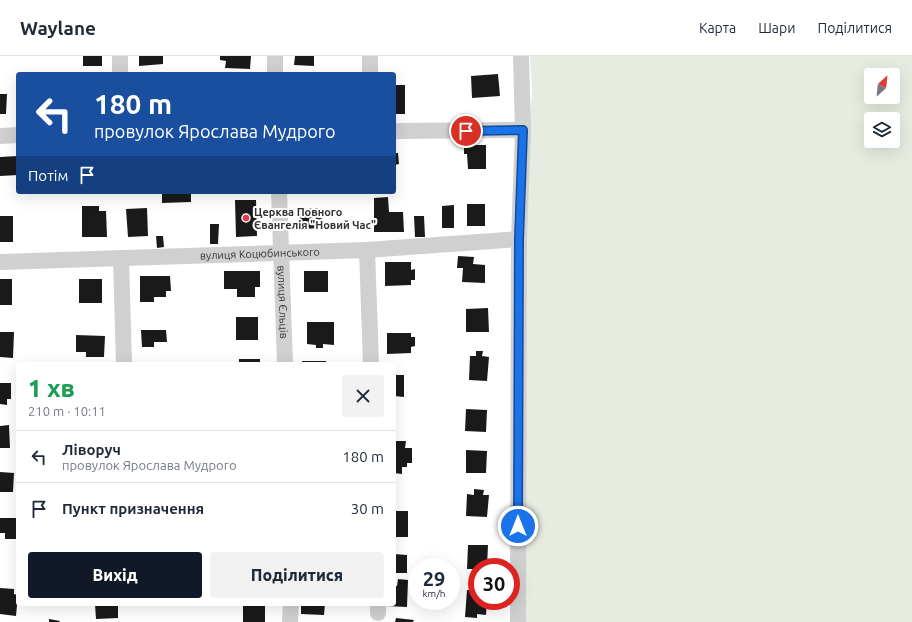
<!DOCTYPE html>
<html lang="uk">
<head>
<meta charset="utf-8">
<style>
	body { margin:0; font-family:Ubuntu,sans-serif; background:#f2f2f3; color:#1f2937; height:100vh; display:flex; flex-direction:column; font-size:15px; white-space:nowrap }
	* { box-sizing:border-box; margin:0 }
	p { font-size:13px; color:#747a83 }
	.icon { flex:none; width:22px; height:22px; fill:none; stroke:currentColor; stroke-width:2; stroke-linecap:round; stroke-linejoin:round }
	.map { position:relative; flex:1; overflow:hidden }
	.sheet { position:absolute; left:16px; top:306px; width:380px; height:244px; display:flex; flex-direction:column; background:#fff; border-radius:4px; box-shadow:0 4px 16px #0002 }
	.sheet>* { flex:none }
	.hud { position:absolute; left:16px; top:16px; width:380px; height:122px; border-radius:4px; box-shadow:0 4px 16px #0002; background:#1a4fa0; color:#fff; overflow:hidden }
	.needle { width:26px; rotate:27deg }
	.buttons { position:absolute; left:864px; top:12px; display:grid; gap:8px }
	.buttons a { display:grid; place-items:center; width:36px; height:36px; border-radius:4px; background:#fff; box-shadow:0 4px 16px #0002; font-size:20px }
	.speed { position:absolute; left:408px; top:502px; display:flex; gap:8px; font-size:20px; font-weight:700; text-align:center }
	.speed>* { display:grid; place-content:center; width:52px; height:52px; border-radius:50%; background:#fff; box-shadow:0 4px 16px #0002; line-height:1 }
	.speed small { font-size:10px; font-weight:400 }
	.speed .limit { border:6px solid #d22; background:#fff; color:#111 }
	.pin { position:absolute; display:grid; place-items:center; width:34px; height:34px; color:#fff; margin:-17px; border:2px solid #fff; border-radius:50%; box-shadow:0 1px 4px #0007 }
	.me { position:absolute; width:44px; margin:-22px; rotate:0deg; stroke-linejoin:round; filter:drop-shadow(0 0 3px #0008) }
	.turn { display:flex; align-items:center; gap:14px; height:84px; padding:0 12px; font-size:18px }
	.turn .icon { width:52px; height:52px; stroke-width:2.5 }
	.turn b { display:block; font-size:28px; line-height:34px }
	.then { display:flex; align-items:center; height:38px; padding:0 12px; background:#0003; gap:8px; font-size:15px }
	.round { display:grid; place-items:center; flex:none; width:42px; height:42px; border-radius:4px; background:#f2f2f3 }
	.headline { display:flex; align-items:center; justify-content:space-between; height:68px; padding:0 12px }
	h1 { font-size:24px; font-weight:800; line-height:30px; color:#1e9e55 }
	.button { display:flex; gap:8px; margin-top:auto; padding:8px 12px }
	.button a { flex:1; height:46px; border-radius:4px; background:#111827; color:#fff; font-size:16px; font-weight:800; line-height:46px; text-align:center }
	.button a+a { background:#f2f2f3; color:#1f2937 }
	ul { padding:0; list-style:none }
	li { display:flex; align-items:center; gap:12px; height:52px; padding:0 12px; border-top:1px solid #e0e1e3 }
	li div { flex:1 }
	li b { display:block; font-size:15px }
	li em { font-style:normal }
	header { display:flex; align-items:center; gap:24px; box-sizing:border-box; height:56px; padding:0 20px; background:#fff; border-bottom:1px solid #e0e1e3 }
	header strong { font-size:19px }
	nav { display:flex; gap:22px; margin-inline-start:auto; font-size:14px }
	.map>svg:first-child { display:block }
	.green { fill:#e6ecdf; fill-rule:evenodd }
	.building { fill:#1a1a1a }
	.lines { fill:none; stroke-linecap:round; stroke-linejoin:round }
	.minor { stroke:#d0d0d0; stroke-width:16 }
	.route-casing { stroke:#114b97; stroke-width:10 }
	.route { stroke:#1a73e8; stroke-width:7 }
	.poi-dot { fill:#e63946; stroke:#fff; stroke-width:1.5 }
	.labels { text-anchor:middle; stroke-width:4; stroke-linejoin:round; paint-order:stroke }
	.poi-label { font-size:11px; font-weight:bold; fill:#333; stroke:#fff; text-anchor:start }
	.street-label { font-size:11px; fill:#333; stroke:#fff }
</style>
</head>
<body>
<header>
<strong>Waylane</strong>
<nav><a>Карта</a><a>Шари</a><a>Поділитися</a></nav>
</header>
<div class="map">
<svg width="912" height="566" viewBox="0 0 912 566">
	<rect width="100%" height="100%" fill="#fff"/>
	<path class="green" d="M530 0H912V566H523L528 90 532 34ZM871 19H893V41H871ZM871 63H893V85H871Z"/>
	<path class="building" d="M83 0H102V10H83Z
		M139 0H163V8L139 10Z
		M220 0H251L250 13 225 12 226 5 220 4Z
		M295 0H314V10L294 9Z
		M498 18 500 40 472 42 471 20Z
		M394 29H405V58H394Z
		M0 38H7L6 58H0Z
		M467 89H486V113H468L467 98H464V92H467Z
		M394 97H398L399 108 394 109Z
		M18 100V119L0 120V101Z
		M162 136H191V146L162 147Z
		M388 141 389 156H403L404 176H374V142Z
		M235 144H256L257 180 236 181Z
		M467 148H485V170H467Z
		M454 149V172H442V150Z
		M82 150H99V155H106L107 181H82Z
		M147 152 148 180 128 181 126 153Z
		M321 152 322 172 300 173 299 153Z
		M0 160H13V186H0Z
		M414 160H424L425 181H415Z
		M210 168H219L218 188H210Z
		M156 180H163L164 191 157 192Z
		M458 200 474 201 473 208 485 209V227L462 226 463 212H457Z
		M385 206H411V214L415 213V224H411V229L385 230Z
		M224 215H260V231H255V241H237V233H224Z
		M304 215H328V236H304Z
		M140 220H170L171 235H166V241H154V246H140Z
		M0 223H12V249H0Z
		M79 223H102V247H79Z
		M488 252 489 276H466V253Z
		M236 261H258V284H236Z
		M307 266H334V289L323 288V292H316V289L307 288Z
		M141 274H166L167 286H154V291H142Z
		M0 276H14L13 302 0 301Z
		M387 277H411V281H415V290L411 291V297L387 298Z
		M76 279 105 280 104 301H86V296H76Z
		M476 295H483L482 300 489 301 487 325 469 324 470 300H476Z
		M239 303H260V308H239Z
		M302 305H326V308H302Z
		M394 319H404V341L394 340Z
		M0 327H11V343H7V349L0 348Z
		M466 353 487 354 486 376 465 375Z
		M9 369 10 392H0V370Z
		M394 385H406L405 392H412V407H407V411H402V418L394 417Z
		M466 394 487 395 486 417H466Z
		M0 416 14 417 13 436H0Z
		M474 433 484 434 483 439H489L487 461 466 460 467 438 474 439Z
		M394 455H408V481H394Z
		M0 462H16V474H18V483H5V477H0Z
		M468 489H488L487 511H477V513H467Z
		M394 498 407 499V517H394Z
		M398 523 408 524 407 551 386 550V548H394V530H397Z
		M0 532 14 533V538L18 539 16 560 0 558Z
		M467 534 477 535V545H487L486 559 477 558V562L465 561Z
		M95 548H118V562L96 563Z
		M301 548H325L324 559 301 558Z
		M243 550H265V566H243Z
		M396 562 414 564 413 566H395Z
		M49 563 60 565 59 566H49Z"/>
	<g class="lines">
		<g class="minor">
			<path d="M120 0V18"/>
			<path d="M275 0V18"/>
			<path d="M370 0V18"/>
			<path d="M394 75 523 74"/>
			<path d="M0 80 18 79"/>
			<path id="s1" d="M279 136 285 308"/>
			<path d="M367 194 371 308"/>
			<path d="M121 202 124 308"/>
			<path id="s2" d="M0 206 367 194 519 183"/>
			<path d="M378 548V557"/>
			<path d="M290 566 291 548"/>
			<path d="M518 566 519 183 523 74 521 0"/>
		</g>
	</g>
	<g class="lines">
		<defs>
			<path id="route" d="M466 75 523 74 519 183 518 470"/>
		</defs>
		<use href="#route" class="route-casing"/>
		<use href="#route" class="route"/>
	</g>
	<circle class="poi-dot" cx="246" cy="162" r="4"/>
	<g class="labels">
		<g class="poi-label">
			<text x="254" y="160">Церква Повного<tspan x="254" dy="13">Євангелія "Новий Час"</tspan></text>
		</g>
		<g class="street-label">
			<text dy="4" stroke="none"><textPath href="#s2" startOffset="260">вулиця Коцюбинського</textPath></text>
			<text dy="4" stroke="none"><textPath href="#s1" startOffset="110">вулиця Єльців</textPath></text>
		</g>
	</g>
</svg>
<div class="buttons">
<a><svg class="needle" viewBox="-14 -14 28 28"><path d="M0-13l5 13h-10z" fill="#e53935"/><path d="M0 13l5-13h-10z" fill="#747a83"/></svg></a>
<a><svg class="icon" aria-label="layers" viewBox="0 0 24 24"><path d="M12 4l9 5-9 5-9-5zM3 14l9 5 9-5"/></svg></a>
</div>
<div class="speed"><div>29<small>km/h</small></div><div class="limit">30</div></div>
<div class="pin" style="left:466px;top:75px;background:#d93025"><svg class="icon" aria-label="arrive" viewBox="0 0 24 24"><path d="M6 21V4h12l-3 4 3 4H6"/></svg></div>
<svg class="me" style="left:518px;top:470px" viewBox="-20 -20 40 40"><circle r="17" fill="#1a73e8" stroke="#fff" stroke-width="3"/><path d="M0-11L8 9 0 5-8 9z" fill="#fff"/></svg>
<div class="hud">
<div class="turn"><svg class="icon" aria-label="left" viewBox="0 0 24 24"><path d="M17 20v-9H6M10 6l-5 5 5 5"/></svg><div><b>180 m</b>провулок Ярослава Мудрого</div></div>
<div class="then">Потім<svg class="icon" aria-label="arrive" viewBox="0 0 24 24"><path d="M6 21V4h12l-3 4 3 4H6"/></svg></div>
</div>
<section class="sheet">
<div class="headline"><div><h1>1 хв</h1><p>210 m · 10:11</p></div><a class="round"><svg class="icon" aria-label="close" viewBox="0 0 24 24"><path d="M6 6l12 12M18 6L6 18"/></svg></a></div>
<ul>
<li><svg class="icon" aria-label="left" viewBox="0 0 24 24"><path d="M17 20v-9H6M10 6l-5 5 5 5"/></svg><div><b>Ліворуч</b><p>провулок Ярослава Мудрого</p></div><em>180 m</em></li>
<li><svg class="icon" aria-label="arrive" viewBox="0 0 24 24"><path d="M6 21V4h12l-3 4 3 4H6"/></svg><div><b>Пункт призначення</b></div><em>30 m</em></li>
</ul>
<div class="button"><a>Вихід</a><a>Поділитися</a></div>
</section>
</div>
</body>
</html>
